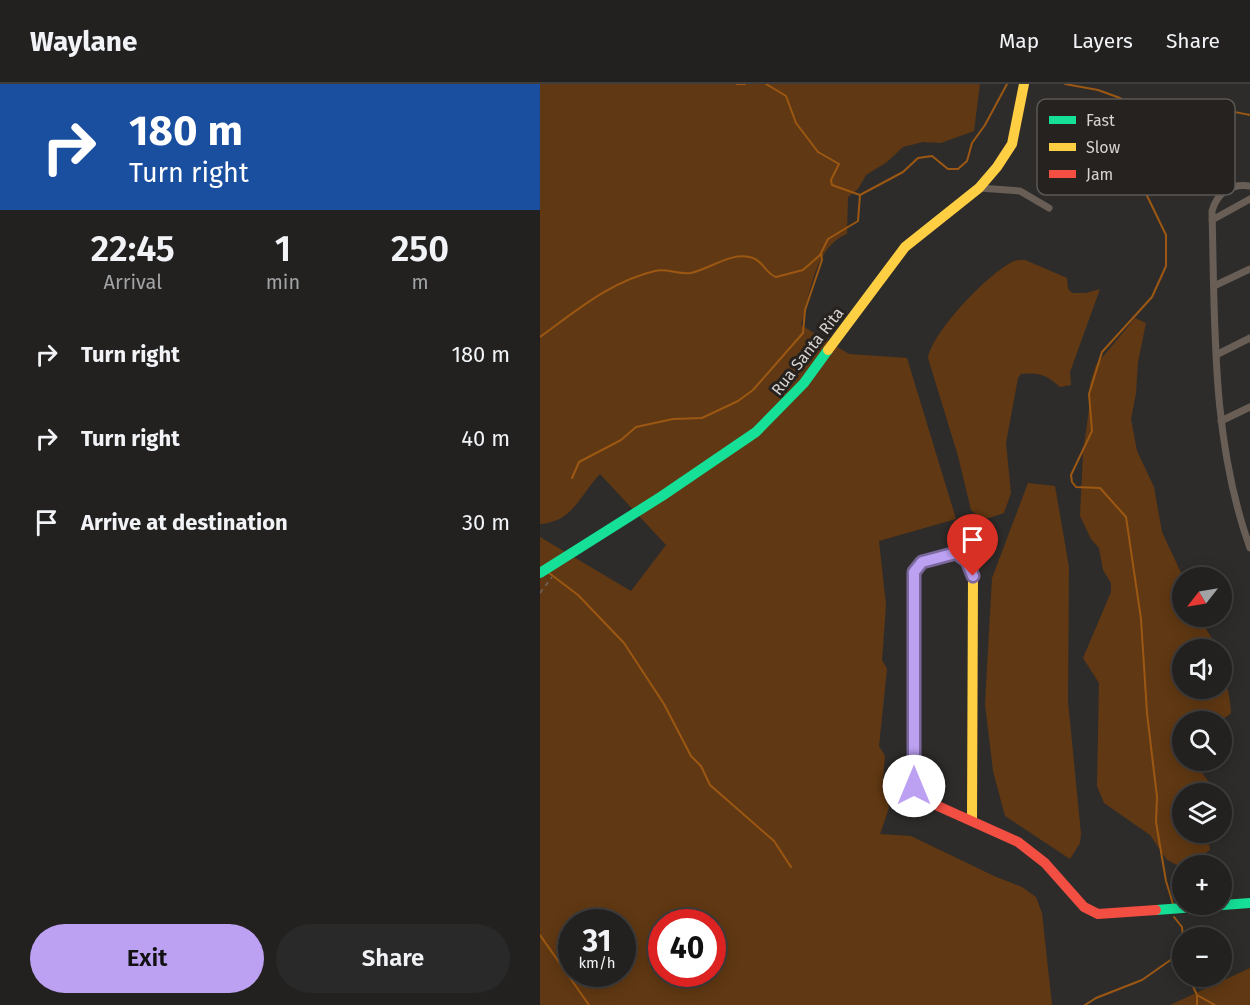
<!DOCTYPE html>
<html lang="en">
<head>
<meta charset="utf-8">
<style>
	body { margin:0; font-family:"Fira Sans",sans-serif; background:#2a2929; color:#f1f3f6; height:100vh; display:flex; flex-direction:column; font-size:22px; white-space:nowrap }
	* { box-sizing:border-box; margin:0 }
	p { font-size:20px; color:#a2a3a5 }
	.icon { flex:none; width:33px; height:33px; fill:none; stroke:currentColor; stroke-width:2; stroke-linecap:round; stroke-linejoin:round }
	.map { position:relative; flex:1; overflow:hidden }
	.panel { display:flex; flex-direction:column; background:#222120; width:540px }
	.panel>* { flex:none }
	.guide { background:#1a4fa0; color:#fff; overflow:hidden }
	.needle { width:39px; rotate:239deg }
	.buttons { position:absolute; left:632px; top:483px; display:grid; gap:12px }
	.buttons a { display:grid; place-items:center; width:60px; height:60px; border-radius:50%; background:#222120; box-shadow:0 3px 15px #0003,0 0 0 2px #3f3e3e; font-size:30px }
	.speed { position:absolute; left:18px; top:825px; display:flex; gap:12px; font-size:30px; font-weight:700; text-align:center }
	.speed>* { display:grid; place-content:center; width:78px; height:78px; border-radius:50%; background:#222120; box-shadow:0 3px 15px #0003,0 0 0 2px #3f3e3e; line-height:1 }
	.speed small { font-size:15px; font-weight:400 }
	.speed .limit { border:9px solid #d22; background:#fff; color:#111 }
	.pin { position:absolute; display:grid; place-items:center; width:51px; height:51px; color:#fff; margin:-62px -26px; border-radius:50% 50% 50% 0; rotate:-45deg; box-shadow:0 0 6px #0007 }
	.pin .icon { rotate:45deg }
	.me { position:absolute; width:66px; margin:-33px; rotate:0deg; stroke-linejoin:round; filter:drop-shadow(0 0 4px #0008) }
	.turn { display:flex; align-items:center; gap:21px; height:126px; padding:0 30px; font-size:27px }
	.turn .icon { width:78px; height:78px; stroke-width:2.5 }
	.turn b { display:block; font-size:42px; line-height:51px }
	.eta { display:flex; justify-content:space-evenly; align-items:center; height:102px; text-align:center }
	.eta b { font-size:36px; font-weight:600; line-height:42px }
	.primary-button { display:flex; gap:12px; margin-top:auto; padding:12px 30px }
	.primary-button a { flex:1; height:69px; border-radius:36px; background:#bca0f2; color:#111; font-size:24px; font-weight:600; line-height:69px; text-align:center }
	.primary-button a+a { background:#2a2929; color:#f1f3f6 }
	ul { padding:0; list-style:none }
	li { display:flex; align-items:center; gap:18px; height:84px; padding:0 30px }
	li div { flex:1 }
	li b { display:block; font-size:22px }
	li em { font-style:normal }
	header { display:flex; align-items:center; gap:36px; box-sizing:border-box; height:84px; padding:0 30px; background:#222120; border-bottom:2px solid #3f3e3e }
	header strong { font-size:28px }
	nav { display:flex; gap:33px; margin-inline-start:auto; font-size:21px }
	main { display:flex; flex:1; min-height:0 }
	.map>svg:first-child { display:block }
	.green { fill:#603813; fill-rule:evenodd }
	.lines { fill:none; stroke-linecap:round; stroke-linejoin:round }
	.stream { stroke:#9c5813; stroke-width:2 }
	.path { stroke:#6e6862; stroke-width:1.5; stroke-dasharray:4.5 4.5; stroke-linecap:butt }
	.street { stroke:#685e56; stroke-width:7 }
	.fast { stroke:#16e098; stroke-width:10 }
	.slow { stroke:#ffcf43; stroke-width:10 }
	.jam { stroke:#f24e42; stroke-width:10 }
	.route-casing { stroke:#7a689d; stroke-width:15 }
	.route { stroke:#bca0f2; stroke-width:10 }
	.labels { text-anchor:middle; stroke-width:6; stroke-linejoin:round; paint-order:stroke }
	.street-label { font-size:16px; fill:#d6d3d1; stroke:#26221f }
	.key { fill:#26221f; stroke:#5b5754; stroke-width:1.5 }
	.key-label { font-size:16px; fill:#d6d3d1 }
</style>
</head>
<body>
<header>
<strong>Waylane</strong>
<nav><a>Map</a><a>Layers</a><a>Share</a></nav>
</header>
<main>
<section class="panel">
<div class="guide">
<div class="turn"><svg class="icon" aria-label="right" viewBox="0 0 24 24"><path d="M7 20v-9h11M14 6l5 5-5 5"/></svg><div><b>180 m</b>Turn right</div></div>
</div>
<div class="eta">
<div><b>22:45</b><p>Arrival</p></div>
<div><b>1</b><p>min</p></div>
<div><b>250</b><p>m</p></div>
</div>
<ul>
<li><svg class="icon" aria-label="right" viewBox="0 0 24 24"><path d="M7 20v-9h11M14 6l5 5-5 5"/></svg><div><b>Turn right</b></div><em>180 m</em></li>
<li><svg class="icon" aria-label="right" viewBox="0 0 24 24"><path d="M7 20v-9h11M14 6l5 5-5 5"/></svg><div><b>Turn right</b></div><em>40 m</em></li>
<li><svg class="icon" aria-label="arrive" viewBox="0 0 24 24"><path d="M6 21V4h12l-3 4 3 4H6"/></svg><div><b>Arrive at destination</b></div><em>30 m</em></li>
</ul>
<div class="primary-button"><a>Exit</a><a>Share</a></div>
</section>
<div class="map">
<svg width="710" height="921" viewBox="0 0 710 921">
	<rect width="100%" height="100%" fill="#2e2c2a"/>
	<path class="green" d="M0 0H440L434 47 401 59 383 58 363 63 347 78 326 91 318 105 308 113 307 150C274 163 270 211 261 241L309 270 367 274 416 435 339 457 346 521 342 576 347 585 339 662 345 672 343 694 347 706 349 724 340 750 371 752 454 792 482 803 496 813 502 829 512 921H0V453L91 507 126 461 60 390C40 411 33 438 0 440ZM32 838H82V890H32ZM122 838H172V890H122Z
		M485 176 527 194 528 205 532 209H546L560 205 530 288 531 301 520 303C507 291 499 288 481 290L478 294 466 359 471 409 464 429 449 434 439 433 431 426 418 372 388 274C393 247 447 191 472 178 475 176 481 176 485 176Z
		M595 234 606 239 598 278 596 309 591 335 597 367 614 403 622 448 643 493 642 532 659 533 678 565 642 566V604H681V572C684 592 690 609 691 629 678 642 658 638 642 638V676L653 677 672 702 673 709 642 710V748L667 749 670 766 648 781 639 782 627 776 610 751 564 719 557 702 559 599 543 574 571 508V499L563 486 559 464 551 455 540 432 543 369 549 325 550 300 556 281Z
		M488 399 515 402 529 483 528 617 541 750 540 759 530 775 465 732 453 687 445 620 452 494Z
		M710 884V921H630Z"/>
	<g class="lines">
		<path class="stream" d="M197 0H205
			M226 0 246 12 256 39 278 68 299 80 291 96 292 101 320 111
			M525 0 558 6 580 14 603 30H627L635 37
			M0 253C36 227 71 197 115 187 127 184 139 191 151 189 172 184 192 167 213 174 224 178 225 189 236 193L263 186 280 171 288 155 318 137 320 111 363 88 378 74 392 72 408 85H418L427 77 432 59 445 41 467 0
			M32 394 39 378 81 356 96 343 133 335 162 334 198 317 213 306 263 249 265 226 282 176 281 169
			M9 489 38 511 84 559 124 620 151 672 161 682 170 701 234 757 251 783
			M633 820 626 797 616 738 617 713 607 629 601 535 586 433 560 404 536 403 532 398 531 391 552 347 549 310 562 268 612 213 626 182V151L597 91 595 76 631 62 635 52V37C658 17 683 26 710 31
			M634 833 642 843 643 854
			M0 851 49 921
			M648 892 657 911 675 921
			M545 921 556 914 602 896 642 868
			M657 921V912"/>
		<path class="path" d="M0 509 12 493"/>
		<path class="street" d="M710 102C691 99 677 109 672 127 675 239 671 356 710 464
			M439 104 480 107 509 124
			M672 136 710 115
			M674 202 710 185
			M676 271 710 254
			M681 337 710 323"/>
		<path class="fast" d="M0 489 122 412 216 348 264 299 288 266
			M616 826 710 819"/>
		<path class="slow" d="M288 266 365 163 439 104 457 83 472 60 484 0
			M374 624 373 492 382 478 416 469 427 476 433 492 432 737"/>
		<path class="jam" d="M374 624V702L380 714 478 758 505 779 544 823 558 830 616 826"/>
	</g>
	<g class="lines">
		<defs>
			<path id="route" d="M374 702V488L382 478 416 469 427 477 433 492"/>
		</defs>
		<use href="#route" class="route-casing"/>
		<use href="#route" class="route"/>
	</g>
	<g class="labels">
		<g class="street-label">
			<text transform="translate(267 267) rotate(-52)" y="6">Rua Santa Rita</text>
		</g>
	</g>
	<rect x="497" y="15" width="198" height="96" rx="9" class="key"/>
	<rect x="509" y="32" width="27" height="8" fill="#16e098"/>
	<rect x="509" y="59" width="27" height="8" fill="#ffcf43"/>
	<rect x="509" y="86" width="27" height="8" fill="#f24e42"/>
	<g class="key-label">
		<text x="546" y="42">Fast</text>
		<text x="546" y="69">Slow</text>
		<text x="546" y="96">Jam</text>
	</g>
</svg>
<div class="buttons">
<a><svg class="needle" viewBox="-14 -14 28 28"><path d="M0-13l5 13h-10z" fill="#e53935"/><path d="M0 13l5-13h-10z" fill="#a2a3a5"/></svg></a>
<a><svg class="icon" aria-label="sound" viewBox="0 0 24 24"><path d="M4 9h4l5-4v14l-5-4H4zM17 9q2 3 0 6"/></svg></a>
<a><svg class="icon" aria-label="search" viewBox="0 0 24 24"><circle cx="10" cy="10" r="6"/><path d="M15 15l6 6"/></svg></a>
<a><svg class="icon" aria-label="layers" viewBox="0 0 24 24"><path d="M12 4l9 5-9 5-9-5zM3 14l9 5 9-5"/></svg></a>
<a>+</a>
<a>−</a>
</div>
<div class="speed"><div>31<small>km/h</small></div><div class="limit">40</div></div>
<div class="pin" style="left:433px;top:492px;background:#d93025"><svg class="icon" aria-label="arrive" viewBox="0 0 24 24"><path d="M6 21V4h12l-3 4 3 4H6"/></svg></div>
<svg class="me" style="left:374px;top:702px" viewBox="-20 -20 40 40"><circle r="19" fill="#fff"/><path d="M0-13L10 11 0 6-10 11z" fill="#bca0f2"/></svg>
</div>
</main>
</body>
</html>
